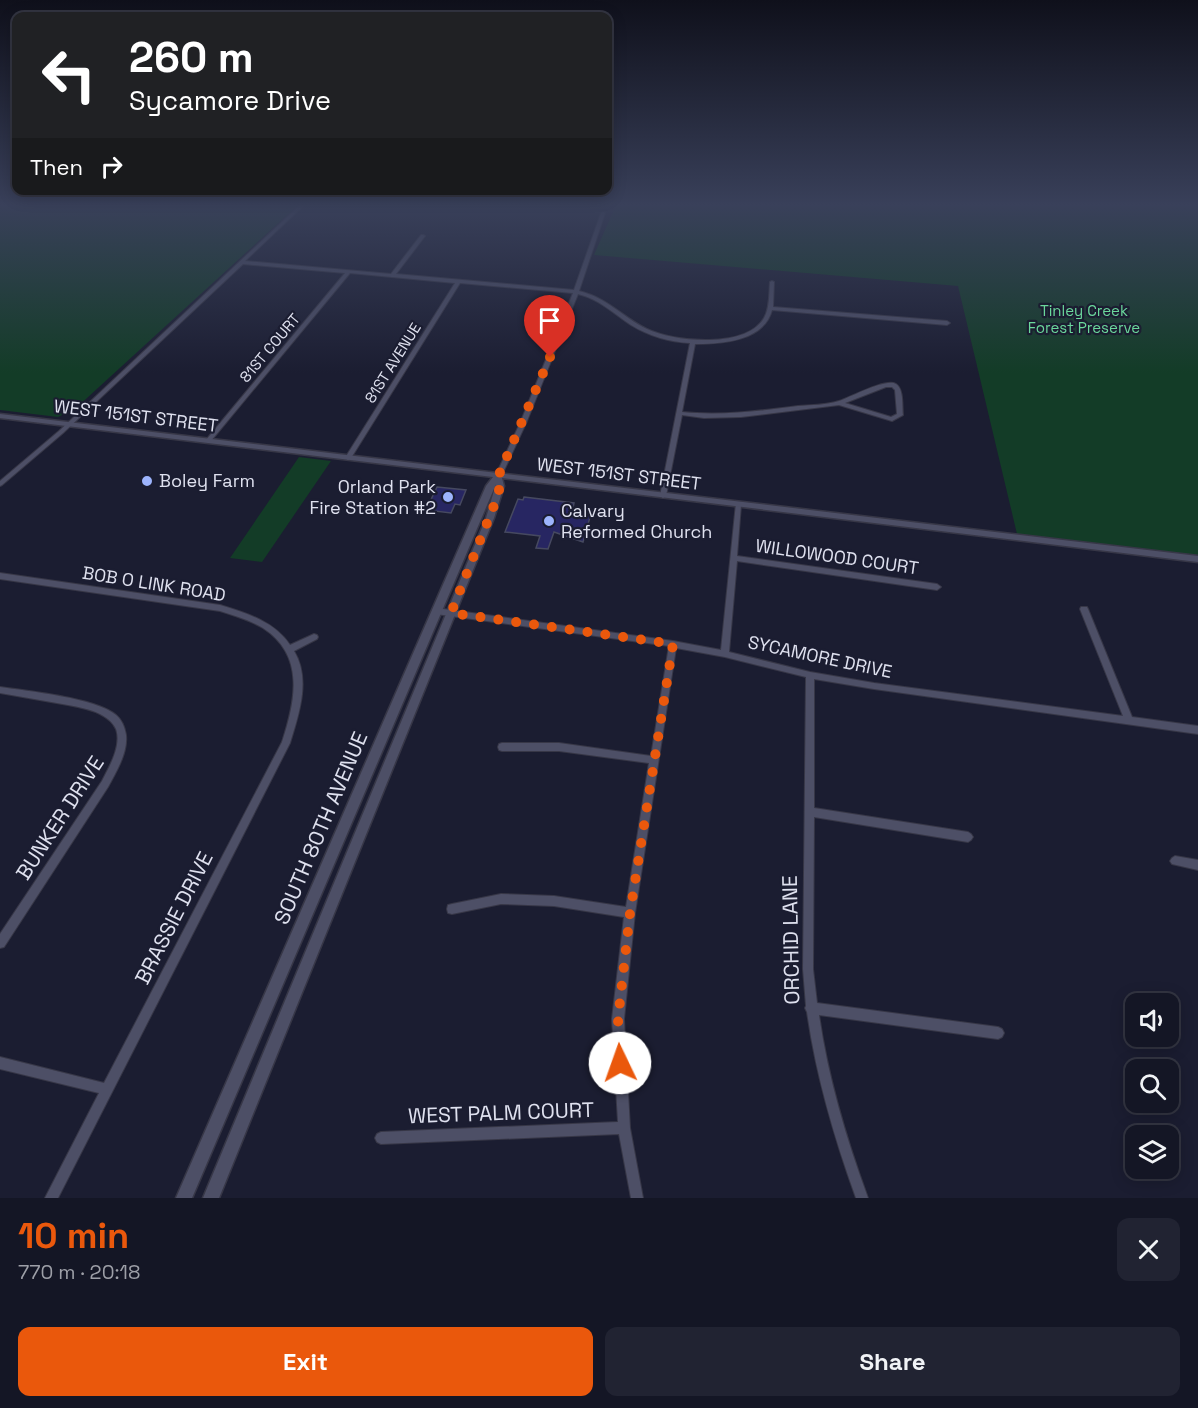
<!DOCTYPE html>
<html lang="en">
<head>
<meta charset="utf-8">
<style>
	body { margin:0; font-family:"Space Grotesk",sans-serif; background:#212332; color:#f1f3f6; height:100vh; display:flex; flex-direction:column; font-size:22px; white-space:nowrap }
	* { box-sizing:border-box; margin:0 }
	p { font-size:20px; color:#9d9fa7 }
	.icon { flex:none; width:33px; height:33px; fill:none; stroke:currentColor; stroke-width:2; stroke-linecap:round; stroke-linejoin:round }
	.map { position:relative; height:1198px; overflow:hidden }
	.side { display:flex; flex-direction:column; background:#141625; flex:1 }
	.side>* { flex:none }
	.top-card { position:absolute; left:12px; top:12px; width:600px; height:183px; border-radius:12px; box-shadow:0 3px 15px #0003,0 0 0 2px #333542; background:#202124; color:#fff; overflow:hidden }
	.fabs { position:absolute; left:1125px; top:993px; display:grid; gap:12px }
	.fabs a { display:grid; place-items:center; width:54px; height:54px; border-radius:12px; background:#141625; box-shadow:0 3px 15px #0003,0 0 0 2px #333542; font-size:30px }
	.pin { position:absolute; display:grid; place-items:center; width:51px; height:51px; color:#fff; margin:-62px -26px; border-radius:50% 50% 50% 0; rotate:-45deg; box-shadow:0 0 6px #0007 }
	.pin .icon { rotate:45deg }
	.me { position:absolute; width:66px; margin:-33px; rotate:357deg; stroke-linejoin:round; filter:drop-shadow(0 0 4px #0008) }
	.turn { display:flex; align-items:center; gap:21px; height:126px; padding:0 18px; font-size:27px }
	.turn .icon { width:78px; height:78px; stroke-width:2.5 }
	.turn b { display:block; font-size:42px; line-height:51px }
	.then { display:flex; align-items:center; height:57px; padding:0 18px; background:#0003; gap:12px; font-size:22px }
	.round { display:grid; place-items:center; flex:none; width:63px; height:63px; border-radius:12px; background:#212332 }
	.head { display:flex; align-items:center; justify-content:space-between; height:102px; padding:0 18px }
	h1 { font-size:36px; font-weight:700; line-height:45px; color:#ea580c }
	.primary-button { display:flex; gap:12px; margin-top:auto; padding:12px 18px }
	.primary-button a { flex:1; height:69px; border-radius:12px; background:#ea580c; color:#fff; font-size:24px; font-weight:700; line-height:69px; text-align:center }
	.primary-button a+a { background:#212332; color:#f1f3f6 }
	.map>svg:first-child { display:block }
	.green { fill:#133c27 }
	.building { fill:#272662; stroke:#464960; stroke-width:1.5 }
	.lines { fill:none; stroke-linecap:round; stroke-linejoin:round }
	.minor-casing { stroke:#373747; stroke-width:2 }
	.tertiary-casing { stroke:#373747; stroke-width:3 }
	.minor { fill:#4d4f66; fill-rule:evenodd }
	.tertiary { fill:#4d4f66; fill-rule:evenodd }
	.route { stroke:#ea580c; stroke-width:10; stroke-dasharray:0 18 }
	.poi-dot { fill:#9db4fd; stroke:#1b1d31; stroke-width:2 }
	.labels { text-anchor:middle; stroke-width:4.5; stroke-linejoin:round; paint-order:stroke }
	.far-park-label { font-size:15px; fill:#6bd89c; stroke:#1b1d31 }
	.far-street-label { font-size:15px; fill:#dfe1ef; stroke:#1b1d31 }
	.street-label { font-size:18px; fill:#dfe1ef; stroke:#1b1d31 }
	.poi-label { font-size:18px; fill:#dfe1ef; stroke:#1b1d31; text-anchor:start }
	.near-street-label { font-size:21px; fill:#dfe1ef; stroke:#1b1d31 }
</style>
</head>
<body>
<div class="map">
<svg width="1198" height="1198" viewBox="0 0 1198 1198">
	<rect width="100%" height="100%" fill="#1b1d31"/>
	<path class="green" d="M0 205H298L75 409 58 417 0 410Z
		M616 205H1198V555L1017 534 958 286 594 255Z
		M299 457 331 461 262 562 230 558Z"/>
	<path class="building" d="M437 487 466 490 460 505 455 504 451 513 426 510Z
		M524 497 574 503 573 508 592 510 583 542 554 532 548 549 536 548 540 536 505 532 518 499 523 500Z"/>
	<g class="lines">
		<defs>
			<path id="minor" d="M300 205H304L245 261 391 274 421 235H423L425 236 396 274 574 290 601 213 603 212 605 213 579 291C608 298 622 317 647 329 674 342 746 349 764 318 770 308 769 293 770 282L772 281 774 282 773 307 947 321 950 323 947 325 772 310C764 341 722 344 695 344L682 412C721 416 759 411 798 406 811 405 827 405 839 401 851 397 886 378 896 384 904 389 902 407 903 415L892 421 839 405 741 417 704 418 682 415 666 496 663 498 660 496 690 343C669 342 649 336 631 325 613 313 599 299 578 294L527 421 501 477 498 479 495 477 521 421 573 293 460 283 351 458 348 460 345 458 455 283 350 273 210 442H206V440L345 273 243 264 63 433 2 485 0 486V481L59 431ZM886 387H892L895 390 897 414 891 417 845 403Z
				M736 503H740L741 505 737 556 937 584 941 587 937 590 737 561 729 652 810 672 874 683 1123 716 1080 609 1081 607H1087L1088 609 1132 717 1198 726V734L874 689 814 679V808L968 832 971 834 973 837 971 840 968 842 814 817 813 969 817 1003 998 1027 1002 1029 1004 1033 1002 1037 998 1039 819 1015C828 1078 846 1138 868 1198H856C834 1137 816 1076 807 1012L805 1008 806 1006 803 969 806 677 725 657 676 648 635 913 624 1019 630 1128 643 1198H631L619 1134 381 1144 377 1142 375 1138 377 1134 381 1132 618 1122 612 1019 624 917 554 906 501 904 452 914 448 913 447 909 448 905 452 904 501 894 554 896 626 907 649 763 559 751H502L499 750 498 747 499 744 502 743H559L651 756 669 646 436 614 433 613 432 611 433 609 436 608 673 641 721 650Z
				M0 573 220 605C246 613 274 621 290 645L314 634 317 635 318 637 317 639 294 651C311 679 299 714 290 743L58 1198H45L99 1093 0 1069V1057L104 1083 282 742C295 702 306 656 263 628 250 620 235 616 220 611L0 579Z
				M0 687C27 691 96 698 116 715 122 720 125 728 126 735 128 753 116 772 108 787L4 947 0 948V934L102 781C109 767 122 746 116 729 113 722 106 717 100 714 90 709 79 707 68 705 46 701 23 697 0 693Z
				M1175 856 1198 860V870L1172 864 1170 861 1172 858Z"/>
			<path id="tertiary" d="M0 414 1198 556V562L502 478 504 486 494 518 219 1198H203L486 518 496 484 192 1198H176L486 486 493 477 0 418Z"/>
		</defs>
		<use href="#minor" class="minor-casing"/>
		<use href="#tertiary" class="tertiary-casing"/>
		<use href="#minor" class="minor"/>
		<use href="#tertiary" class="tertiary"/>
	</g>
	<linearGradient id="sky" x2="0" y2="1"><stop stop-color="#0f101b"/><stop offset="0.55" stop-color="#39405a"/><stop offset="1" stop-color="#39405a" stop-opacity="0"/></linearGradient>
	<rect width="1198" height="373" fill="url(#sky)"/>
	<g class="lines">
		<path class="route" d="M550 357 498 477 500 486 497 498 451 613 673 644 630 913 618 1019 620 1063"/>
	</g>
	<g class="poi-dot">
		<circle cx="147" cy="481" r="6"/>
		<circle cx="448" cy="497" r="6"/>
		<circle cx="549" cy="521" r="6"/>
	</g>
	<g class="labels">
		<g class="far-park-label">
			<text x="1084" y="316">Tinley Creek<tspan x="1084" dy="17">Forest Preserve</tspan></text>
		</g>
		<g class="far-street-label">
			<text transform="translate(270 348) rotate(-50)" y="5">81ST COURT</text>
			<text transform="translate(393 363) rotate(-58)" y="5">81ST AVENUE</text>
		</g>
		<g class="street-label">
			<text transform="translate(136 416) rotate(7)" y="6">WEST 151ST STREET</text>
			<text transform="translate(619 474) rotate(7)" y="6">WEST 151ST STREET</text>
			<text transform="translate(837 557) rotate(8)" y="6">WILLOWOOD COURT</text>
			<text transform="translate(154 584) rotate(9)" y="6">BOB O LINK ROAD</text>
			<text transform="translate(820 657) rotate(12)" y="6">SYCAMORE DRIVE</text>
		</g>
		<g class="poi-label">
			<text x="159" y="487">Boley Farm</text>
			<text x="436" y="493" text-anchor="end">Orland Park<tspan x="436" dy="21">Fire Station #2</tspan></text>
			<text x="561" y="517">Calvary<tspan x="561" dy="21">Reformed Church</tspan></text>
		</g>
		<g class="near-street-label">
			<text transform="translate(60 818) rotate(-57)" y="7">BUNKER DRIVE</text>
			<text transform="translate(321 828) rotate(-67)" y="7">SOUTH 80TH AVENUE</text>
			<text transform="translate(174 918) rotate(-63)" y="7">BRASSIE DRIVE</text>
			<text transform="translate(791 940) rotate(-91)" y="7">ORCHID LANE</text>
			<text transform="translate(501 1113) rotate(-2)" y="7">WEST PALM COURT</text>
		</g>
	</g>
</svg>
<div class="fabs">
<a><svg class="icon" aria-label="sound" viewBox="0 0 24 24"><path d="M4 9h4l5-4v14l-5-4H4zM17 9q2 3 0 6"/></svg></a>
<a><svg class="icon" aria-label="search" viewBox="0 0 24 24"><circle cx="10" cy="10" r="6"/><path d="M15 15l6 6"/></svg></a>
<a><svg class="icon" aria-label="layers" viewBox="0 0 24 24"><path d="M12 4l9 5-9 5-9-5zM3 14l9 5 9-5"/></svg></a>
</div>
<div class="pin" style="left:550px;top:357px;background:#d93025"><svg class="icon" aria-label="arrive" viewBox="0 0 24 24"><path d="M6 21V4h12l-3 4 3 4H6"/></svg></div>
<svg class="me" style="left:620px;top:1063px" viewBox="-20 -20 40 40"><circle r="19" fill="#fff"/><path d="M0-13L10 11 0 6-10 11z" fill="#ea580c"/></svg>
<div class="top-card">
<div class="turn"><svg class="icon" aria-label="left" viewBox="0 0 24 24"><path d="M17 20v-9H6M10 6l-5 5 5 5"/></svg><div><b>260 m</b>Sycamore Drive</div></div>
<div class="then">Then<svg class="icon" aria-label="right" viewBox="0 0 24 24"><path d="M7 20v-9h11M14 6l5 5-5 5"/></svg></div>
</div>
</div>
<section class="side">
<div class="head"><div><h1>10 min</h1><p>770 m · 20:18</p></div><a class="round"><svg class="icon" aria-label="close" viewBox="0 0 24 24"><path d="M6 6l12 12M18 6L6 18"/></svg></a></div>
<div class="primary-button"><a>Exit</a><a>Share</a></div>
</section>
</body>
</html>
